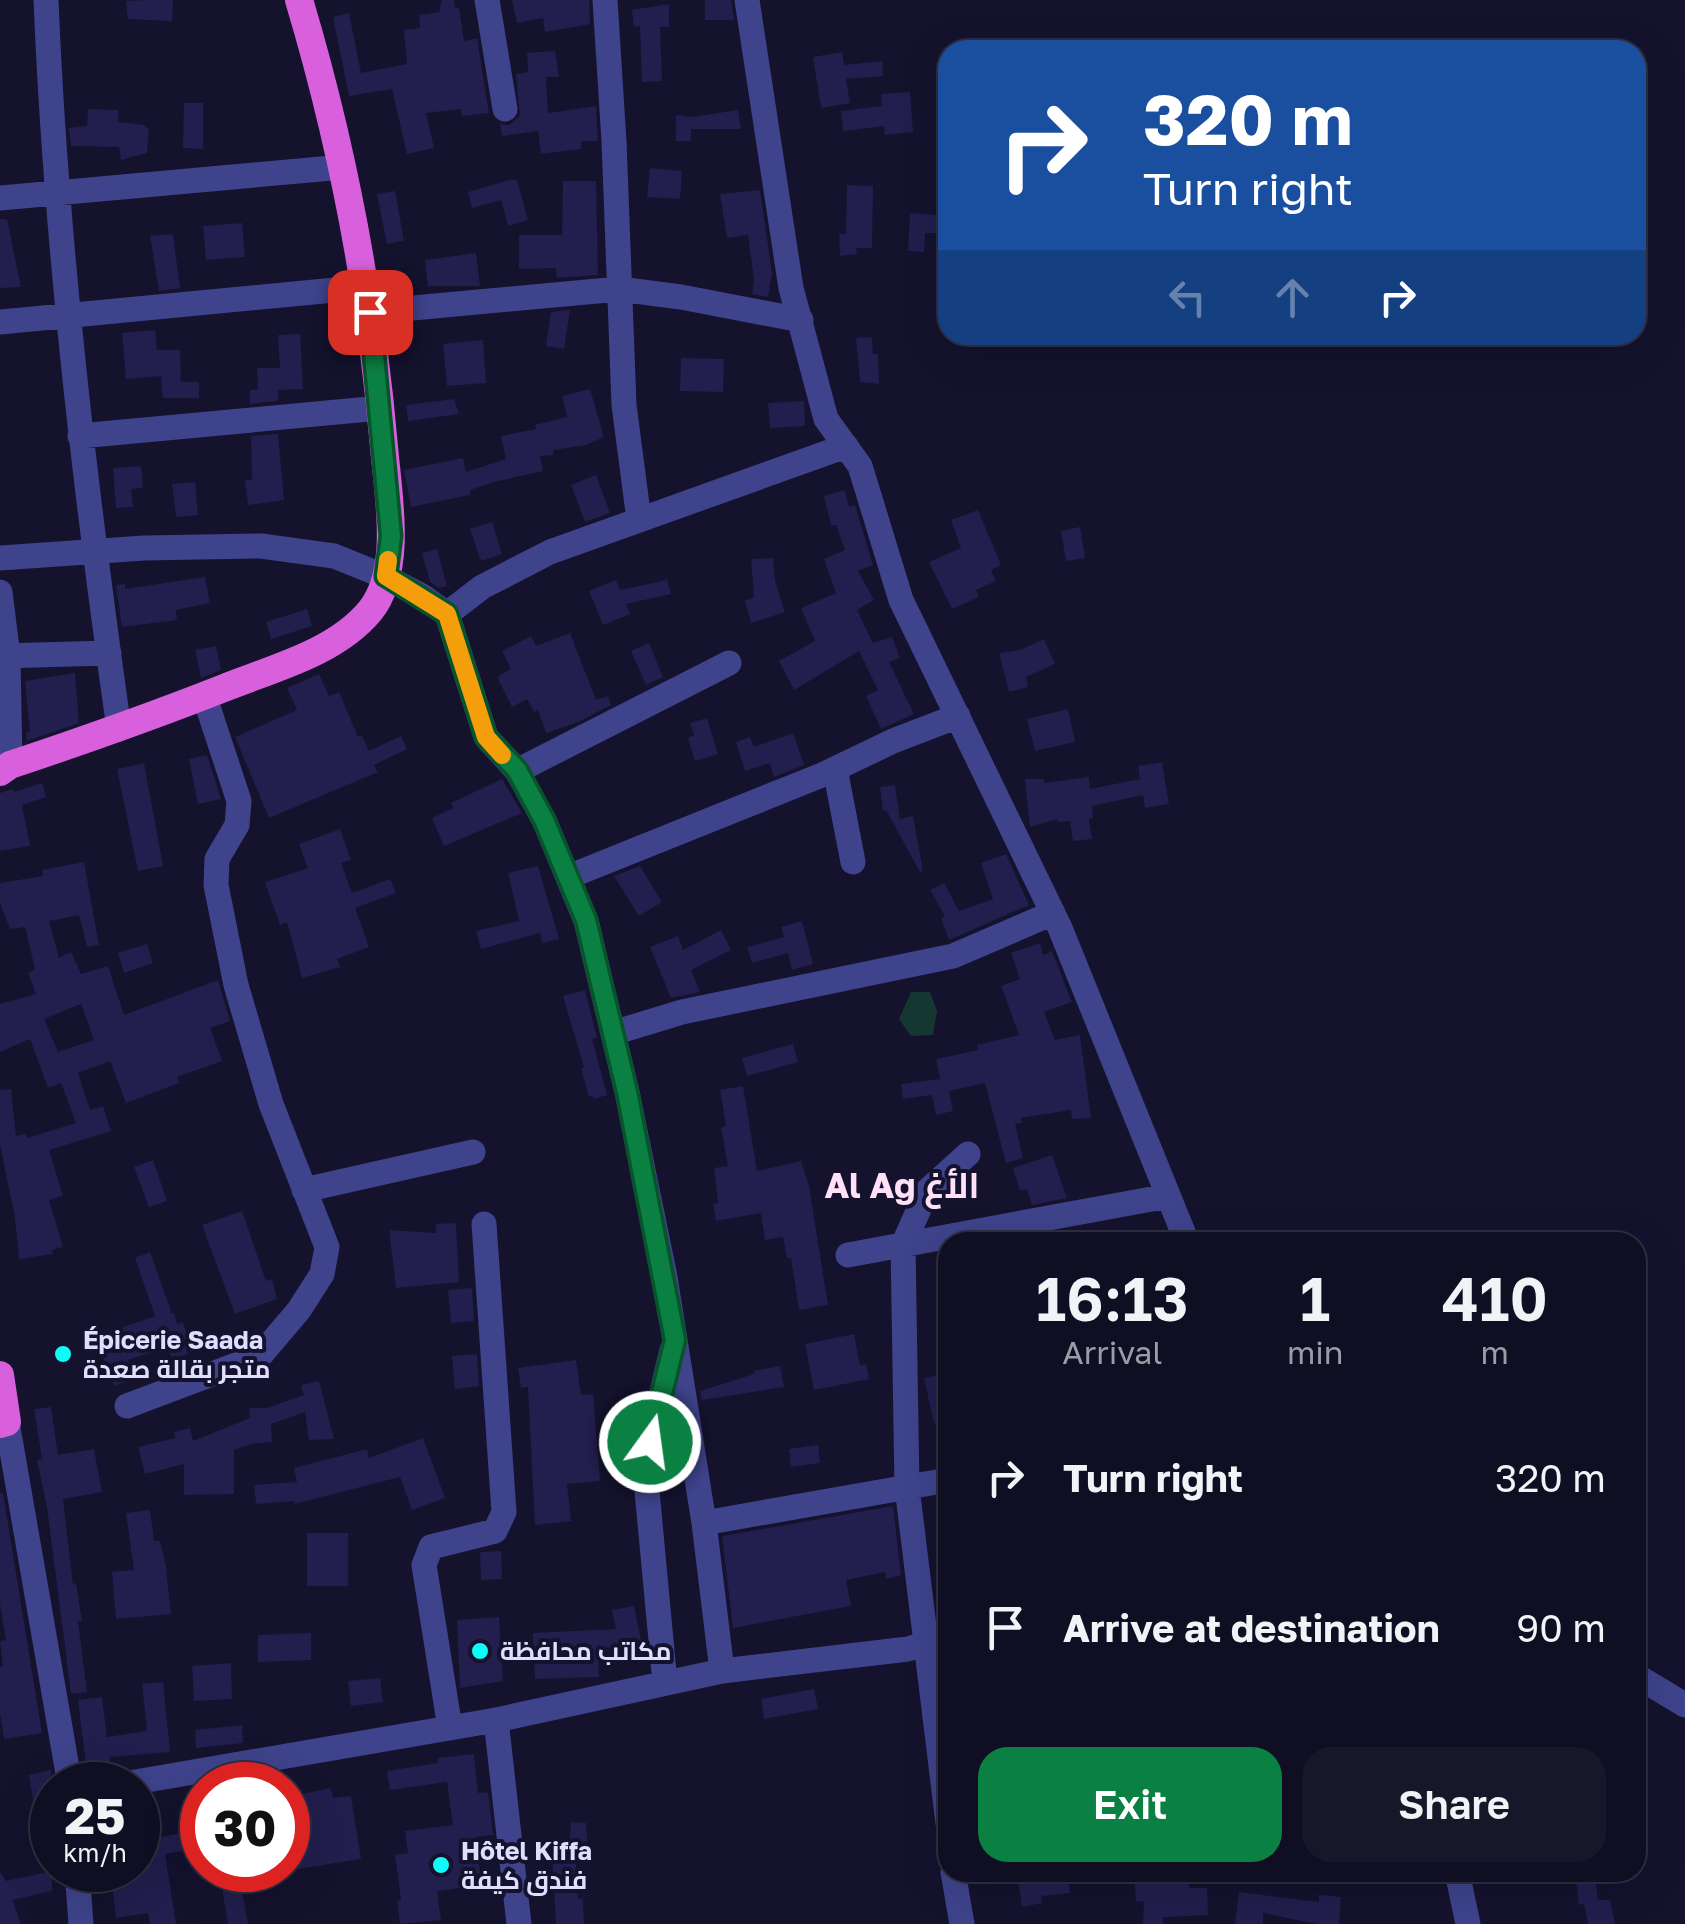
<!DOCTYPE html>
<html lang="en">
<head>
<meta charset="utf-8">
<style>
	body { margin:0; font-family:"Golos Text",Cairo,sans-serif; background:#18172a; color:#f1f3f6; height:100vh; display:flex; flex-direction:column; font-size:38px; white-space:nowrap }
	* { box-sizing:border-box; margin:0 }
	p { font-size:32px; color:#9b9ca5 }
	.icon { flex:none; width:55px; height:55px; fill:none; stroke:currentColor; stroke-width:2; stroke-linecap:round; stroke-linejoin:round }
	.map { position:relative; flex:1; overflow:hidden }
	.details { position:absolute; left:938px; top:1232px; width:708px; height:650px; display:flex; flex-direction:column; background:#0f0e22; border-radius:30px; box-shadow:0 10px 40px #0002,0 0 0 2px #2f2e40 }
	.details>* { flex:none }
	.guide { position:absolute; left:938px; top:40px; width:708px; height:305px; border-radius:30px; box-shadow:0 10px 40px #0002,0 0 0 2px #2f2e40; background:#1a4fa0; color:#fff; overflow:hidden }
	.speed { position:absolute; left:30px; top:1762px; display:flex; gap:20px; font-size:50px; font-weight:700; text-align:center }
	.speed>* { display:grid; place-content:center; width:130px; height:130px; border-radius:50%; background:#0f0e22; box-shadow:0 10px 40px #0002,0 0 0 2px #2f2e40; line-height:1 }
	.speed small { font-size:25px; font-weight:400 }
	.speed .limit { border:15px solid #d22; background:#fff; color:#111 }
	.pin { position:absolute; display:grid; place-items:center; width:85px; height:85px; color:#fff; margin:-42px; border-radius:20px; box-shadow:0 5px 15px #0006 }
	.me { position:absolute; width:110px; margin:-55px; rotate:14deg; stroke-linejoin:round; filter:drop-shadow(0 0 8px #0008) }
	.turn { display:flex; align-items:center; gap:35px; height:210px; padding:0 40px; font-size:45px }
	.turn .icon { width:130px; height:130px; stroke-width:2.5 }
	.turn b { display:block; font-size:70px; line-height:85px }
	.lanes { display:flex; align-items:center; height:95px; padding:0 40px; background:#0003; justify-content:center; gap:50px; direction:ltr }
	.lanes .off { opacity:.35 }
	.eta { display:flex; justify-content:space-evenly; align-items:center; height:170px; text-align:center }
	.eta b { font-size:60px; font-weight:600; line-height:70px }
	.cta { display:flex; gap:20px; margin-top:auto; padding:20px 40px }
	.cta a { flex:1; height:115px; border-radius:30px; background:#0b8043; color:#fff; font-size:40px; font-weight:600; line-height:115px; text-align:center }
	.cta a+a { background:#18172a; color:#f1f3f6 }
	ul { padding:0; list-style:none }
	li { display:flex; align-items:center; gap:30px; height:150px; padding:0 40px }
	li div { flex:1 }
	li b { display:block; font-size:38px }
	li em { font-style:normal }
	.map>svg:first-child { display:block }
	.green { fill:#153732 }
	.building { fill:#221e4d; fill-rule:evenodd }
	.lines { fill:none; stroke-linecap:round; stroke-linejoin:round }
	.minor { stroke:#3e438b; stroke-width:25 }
	.trunk { stroke:#d860dc; stroke-width:28 }
	.route-casing { stroke:#07532c; stroke-width:25 }
	.route { stroke:#0b8043; stroke-width:18 }
	.slow { stroke:#f59e0b; stroke-width:18 }
	.poi-dot { fill:#0cfdf9; stroke:#14122d; stroke-width:4 }
	.labels { text-anchor:middle; stroke-width:8; stroke-linejoin:round; paint-order:stroke }
	.poi-label { font-size:25px; font-weight:bold; fill:#dedeff; stroke:#14122d; text-anchor:start }
	.district-label { font-size:35px; font-weight:bold; fill:#ffe0f7; stroke:#14122d }
</style>
</head>
<body>
<div class="map">
<svg width="1685" height="1924" viewBox="0 0 1685 1924">
	<rect width="100%" height="100%" fill="#14122d"/>
	<path class="green" d="M911 992H930L937 1011 933 1035 911 1036 899 1019Z"/>
	<path class="building" d="M146 0H173L172 21 128 19 126 1Z
		M442 0H454L455 8H459L464 41 477 38 489 113 462 116 461 109 426 113 434 148 407 154 392 89 349 96 333 17 349 13 361 73 407 64 404 30 420 28 419 15 439 12Z
		M512 0H589L590 24 545 32 543 18 517 23Z
		M705 0H731L734 20H705Z
		M669 4V27H660L662 81 642 82 640 26 634 27 632 10Z
		M555 51 559 77H546L548 113 596 106 598 141H581V149L541 154 538 131 502 136 500 124 509 125 520 116 516 74 528 72 527 53Z
		M842 52 844 65 882 61 883 76 846 79 850 103 821 108 813 57Z
		M910 92 913 132 885 135 884 126 843 131 841 111 882 106 881 94Z
		M184 103H203V149L183 148Z
		M88 109 118 110V122L144 125 149 130 147 153 121 160 119 147 71 146 69 128 87 126Z
		M738 110 741 129H691V141H676V115L691 117Z
		M650 168 682 171 680 199 647 197Z
		M509 180H517L528 220 508 226 501 200 472 208 468 192Z
		M563 181H596L598 275 557 278 556 268 519 269V235H562Z
		M847 185 873 186 872 248H856L857 254 840 256 839 234H846Z
		M760 190 772 273 768 297 752 294 754 280 748 235 727 238 720 194Z
		M395 191 404 241 387 244 377 194Z
		M910 213 948 216V233H925L924 252 908 251Z
		M0 219H7L21 287 0 288Z
		M242 223 245 257 206 260 203 226Z
		M173 234 180 288 159 291 150 236Z
		M476 253 480 286H428L425 260Z
		M570 310 564 349 546 346 551 312Z
		M155 330 157 350H180L181 382H199V398H163L161 376 126 379 122 333Z
		M300 334 303 389 278 390V401L250 404V390L258 389 257 368H280L278 335Z
		M872 337 873 354H878L879 384 860 382 856 338Z
		M483 340 486 383 447 386 443 344Z
		M681 358 724 359 723 392 680 391Z
		M590 389 604 437 586 445 553 450V455L540 456 543 471 494 482 470 490V495L411 507 404 470 463 458 466 472 506 459 501 436 536 429 535 425 567 417 562 396Z
		M454 399 459 414 408 421 406 405Z
		M804 401 805 426 770 428 768 403Z
		M278 434 284 500 248 505 245 480H252L251 436Z
		M141 466 143 488 131 489 133 507 116 508 113 468Z
		M596 475 610 513 585 522 571 485Z
		M195 482 198 515 176 517 172 484Z
		M845 490 849 507 855 505 873 565 858 571 874 600 857 610 873 643 892 637 900 658 889 662 914 714 881 729 866 696 878 690 859 651 794 690 779 661 815 641 801 608 836 593 824 559 845 550 836 525H831L824 496Z
		M978 510 1001 565 991 570 996 581 976 590 979 597 952 609 929 562 961 548 951 520Z
		M492 522 502 554 481 561 470 529Z
		M1080 527 1085 558 1066 561 1061 531Z
		M437 549 447 586 439 588 430 582 422 553Z
		M773 558 775 581 785 612 751 623 745 601 754 597 751 559Z
		M205 577 210 603 176 610 177 620 122 627 116 585 125 584V589Z
		M616 580 620 590 667 580 671 594 626 604 630 614 603 625 589 591Z
		M307 609 312 626 271 639 266 622Z
		M570 633 596 700 608 696 611 705 578 722 546 733 538 710 534 712 527 699 512 707 497 677 511 669 502 651 531 636 536 646Z
		M1044 639 1055 664 1026 677 1028 687 1009 692 999 653 1020 650Z
		M649 643 663 677 646 685 631 651Z
		M216 646 221 670 201 678 195 650Z
		M75 673 79 723 27 741 26 732 30 731 25 681Z
		M319 674 329 696 339 692 358 737 362 735 369 751 401 736 407 749 374 765 378 772 269 818 235 737 297 710 287 688Z
		M1068 709 1075 742 1035 751 1027 719Z
		M707 718 718 754 695 761 688 738 694 735 690 723Z
		M793 733 804 765 774 777 770 763 745 771 736 742 750 737 754 747Z
		M207 755 221 799 198 804 189 759Z
		M1162 762 1169 804 1145 808 1143 795 1092 806 1093 818 1089 819 1092 839 1073 841 1070 821 1058 822 1057 819 1030 827 1025 779H1044V783L1089 777 1090 789 1140 779 1138 766Z
		M144 763 163 866 138 871 117 769Z
		M502 779 522 813 444 846 432 818 453 808 451 803Z
		M42 783 46 797 22 805 30 846 0 851V793L13 789 14 792Z
		M895 785 900 819 913 816 923 871 920 872 886 810 883 811 880 787Z
		M340 829 351 860 341 863 352 893 390 879 396 893 355 908 369 947 337 959 340 967 302 978 287 922 280 925 265 882 308 868 299 844Z
		M1006 854 1029 905 949 940 941 918 945 916 930 890 944 883 959 911 993 899 981 863Z
		M84 862 99 945 87 947 79 915 49 921 59 958 71 952 81 974 108 966 124 1015 218 980 230 1021 210 1028 222 1061 177 1077 179 1083 126 1103 110 1061 78 1073 90 1110 103 1106 111 1131 49 1150 63 1196 49 1200 63 1247 52 1250 53 1254 19 1259 15 1218 0 1145V1090L11 1089 16 1136 26 1134 27 1138 76 1123 61 1083 48 1088 30 1039 0 1052V1004L36 994 28 973 35 969 25 927 10 929 0 903V883L43 876 42 870ZM81 1004 94 1040 58 1052 44 1019Z
		M538 866 559 939 542 943 540 933 481 949 476 931 519 921 508 873Z
		M640 866 662 902 639 916 614 876Z
		M802 921 813 964 792 970 788 953 752 963 747 947 784 937 781 927Z
		M721 930 731 950 691 970 700 992 671 998 650 947 678 936 683 950Z
		M1040 943 1043 955 1052 951 1072 1002 1044 1012 1055 1040 1080 1035 1091 1118 1072 1119 1071 1110 1021 1118 1022 1123 1015 1124 1023 1158 1006 1163 985 1083 949 1091 953 1111 936 1115 932 1095 903 1099 901 1084 940 1079 936 1059 978 1050 977 1045 1019 1035 1001 986 1020 979 1011 953Z
		M147 944 153 963 124 973 118 953Z
		M585 990 597 1037 592 1039 607 1095 594 1099 593 1096 589 1097 581 1068 584 1067 563 996Z
		M793 1044 798 1062 747 1076 742 1058Z
		M743 1086 757 1171 801 1161 809 1186 828 1305 799 1310 791 1258H787L783 1237 765 1240 761 1213 716 1221 713 1204 718 1203 714 1168 728 1166 721 1127 726 1126 720 1090Z
		M1052 1155 1067 1198 1032 1205 1027 1189 1020 1191 1013 1168Z
		M153 1160 167 1201 149 1207 134 1167Z
		M242 1211 266 1281 272 1279 277 1299 235 1314 202 1225Z
		M456 1223 459 1282 396 1288 389 1230 436 1233V1224Z
		M150 1252 172 1314 174 1313 177 1324 183 1322 188 1338 183 1340 188 1354 172 1359 168 1347 128 1360 135 1378 114 1386 95 1337 155 1316 135 1258Z
		M472 1288 474 1321 451 1323 448 1290Z
		M854 1334 860 1365 866 1364 869 1379 814 1390 805 1344Z
		M477 1354 479 1386 455 1389 452 1356Z
		M576 1360 581 1395 593 1394 600 1481 567 1484 571 1521 535 1525 528 1387 521 1388 518 1368Z
		M780 1366 784 1387 702 1400 700 1391 754 1374V1371Z
		M948 1373V1421L934 1424 924 1378Z
		M319 1381 334 1439 309 1440 305 1412 271 1424 272 1442 251 1444 234 1450V1494L184 1495V1464L145 1474 138 1447 175 1438 174 1432 190 1428 193 1441 250 1418 249 1408H267L304 1395 301 1385Z
		M51 1407 58 1455 94 1449 102 1492 63 1499 73 1584 76 1583 82 1621H78L87 1692 71 1694 47 1507 37 1460 42 1459 34 1409Z
		M423 1438 445 1498 412 1510 400 1477 294 1504V1501L256 1504 254 1485 297 1482 294 1468 367 1449 369 1458Z
		M818 1445 820 1463 791 1467 789 1449Z
		M0 1493H3L42 1733 4 1739 0 1713V1667H3L0 1641 6 1640 0 1604Z
		M893 1506 901 1575 886 1579 885 1572 846 1580 851 1606 733 1628 722 1536Z
		M150 1510 154 1541H160L166 1567 171 1614 116 1619 112 1572 134 1570 126 1513Z
		M307 1533H348V1586H307Z
		M501 1551 502 1579 481 1580 480 1552Z
		M634 1606 641 1640 598 1650 599 1677 535 1679 533 1633 616 1629 612 1610Z
		M499 1617 503 1681 460 1688 457 1620Z
		M311 1633V1660L258 1662V1635Z
		M231 1663 232 1699 194 1701 192 1666Z
		M380 1678 383 1702 351 1706 348 1681Z
		M163 1682 170 1752 110 1757V1761L86 1764 78 1700 102 1697 107 1737 147 1731 142 1684Z
		M814 1689 818 1709 764 1719 761 1699Z
		M242 1725 243 1743 196 1748 195 1730Z
		M474 1754 478 1793 488 1792 493 1835 475 1837 482 1885 437 1891 441 1920 400 1924 397 1901 401 1900 395 1855 408 1853 405 1831 453 1825 447 1782 390 1790 387 1771 438 1763V1758Z
		M51 1770 52 1869H44L29 1775Z
		M331 1788 333 1798 351 1796 361 1859 298 1869 288 1797Z
		M571 1822 586 1823 589 1861 576 1863 578 1899 583 1898 584 1924H556L552 1855 569 1853Z
		M200 1830 202 1848 165 1854 176 1924H150L148 1913 116 1918 110 1870H138V1841Z
		M219 1870H238L248 1924H228Z
		M52 1871V1891L12 1900 21 1924H0V1872L6 1881Z
		M1017 1872H1067L1070 1893 1041 1896 1042 1903 1022 1907Z
		M1134 1872H1166L1167 1883 1189 1881V1888H1207L1208 1915 1163 1917V1924H1143L1144 1901 1136 1902Z
		M1575 1872H1594L1598 1900H1610L1615 1924H1588L1584 1904 1579 1905Z
		M1239 1892 1319 1902V1895L1341 1897 1339 1924H1317L1263 1913V1924H1235Z"/>
	<g class="lines">
		<path class="minor" d="M46 0C56 244 85 487 119 729
			M487 0 505 109
			M605 0 614 141 624 405 639 520
			M747 0 791 288 826 419 860 466 901 600 1060 928 1187 1242
			M0 198 343 167
			M370 312 619 289 681 297 801 320
			M0 322 366 287
			M80 436 380 408
			M0 558 144 548 261 546 334 556 386 577 422 596 447 614 486 737 517 771 544 820 586 921 627 1092 665 1277 704 1523 722 1671
			M0 592 8 656 10 765
			M447 614 482 587 550 552 846 446
			M0 656 109 653
			M835 769 853 862
			M517 771 729 663
			M568 877 822 775 893 741 958 716
			M613 1033 682 1012 953 956 1053 913
			M304 1190 473 1152
			M848 1255 1168 1196
			M127 1406 260 1356 299 1310 322 1274 327 1247 271 1104 236 985 216 885 217 859 237 825 239 801 204 695
			M7 1422 70 1785
			M704 1523 948 1480
			M926 1643 907 1487 903 1245 927 1191 968 1154
			M1635 1675 1685 1705
			M665 1683 647 1491 650 1442 672 1350
			M496 1720 519 1924
			M450 1728 424 1565 431 1547 495 1531 504 1512 484 1224
			M118 1785 496 1720 722 1671 908 1649 926 1643 948 1823
			M77 1870 81 1924
			M953 1872 962 1924
			M1457 1872 1468 1924"/>
		<path class="trunk" d="M0 772 10 765C82 741 153 716 224 688 274 668 335 653 370 611 403 571 388 494 384 447 371 295 343 147 299 0
			M0 1375 7 1422 0 1424"/>
	</g>
	<g class="lines">
		<defs>
			<path id="route" d="M370 312 391 536 386 576 447 614 486 737 517 770 544 820 586 920 627 1092 675 1340 650 1442"/>
		</defs>
		<use href="#route" class="route-casing"/>
		<use href="#route" class="route"/>
		<path class="slow" d="M388 560 386 576 447 614 486 737 502 755"/>
	</g>
	<g class="poi-dot">
		<circle cx="63" cy="1354" r="10"/>
		<circle cx="480" cy="1651" r="10"/>
		<circle cx="441" cy="1865" r="10"/>
	</g>
	<g class="labels">
		<g class="poi-label">
			<text x="83" y="1349">Épicerie Saada<tspan x="83" dy="29">متجر بقالة صعدة</tspan></text>
			<text x="500" y="1660">مكاتب محافظة</text>
			<text x="461" y="1860">Hôtel Kiffa<tspan x="461" dy="29">فندق كيفة</tspan></text>
		</g>
		<g class="district-label">
			<text x="902" y="1198">Al Ag الأغ</text>
		</g>
	</g>
</svg>
<div class="speed"><div>25<small>km/h</small></div><div class="limit">30</div></div>
<div class="pin" style="left:370px;top:312px;background:#d93025"><svg class="icon" aria-label="arrive" viewBox="0 0 24 24"><path d="M6 21V4h12l-3 4 3 4H6"/></svg></div>
<svg class="me" style="left:650px;top:1442px" viewBox="-20 -20 40 40"><circle r="17" fill="#0b8043" stroke="#fff" stroke-width="3"/><path d="M0-11L8 9 0 5-8 9z" fill="#fff"/></svg>
<div class="guide">
<div class="turn"><svg class="icon" aria-label="right" viewBox="0 0 24 24"><path d="M7 20v-9h11M14 6l5 5-5 5"/></svg><div><b>320 m</b>Turn right</div></div>
<div class="lanes"><svg class="icon off" aria-label="left" viewBox="0 0 24 24"><path d="M17 20v-9H6M10 6l-5 5 5 5"/></svg><svg class="icon off" aria-label="ahead" viewBox="0 0 24 24"><path d="M12 20V5M6 11l6-6 6 6"/></svg><svg class="icon" aria-label="right" viewBox="0 0 24 24"><path d="M7 20v-9h11M14 6l5 5-5 5"/></svg></div>
</div>
<section class="details">
<div class="eta">
<div><b>16:13</b><p>Arrival</p></div>
<div><b>1</b><p>min</p></div>
<div><b>410</b><p>m</p></div>
</div>
<ul>
<li><svg class="icon" aria-label="right" viewBox="0 0 24 24"><path d="M7 20v-9h11M14 6l5 5-5 5"/></svg><div><b>Turn right</b></div><em>320 m</em></li>
<li><svg class="icon" aria-label="arrive" viewBox="0 0 24 24"><path d="M6 21V4h12l-3 4 3 4H6"/></svg><div><b>Arrive at destination</b></div><em>90 m</em></li>
</ul>
<div class="cta"><a>Exit</a><a>Share</a></div>
</section>
</div>
</body>
</html>
